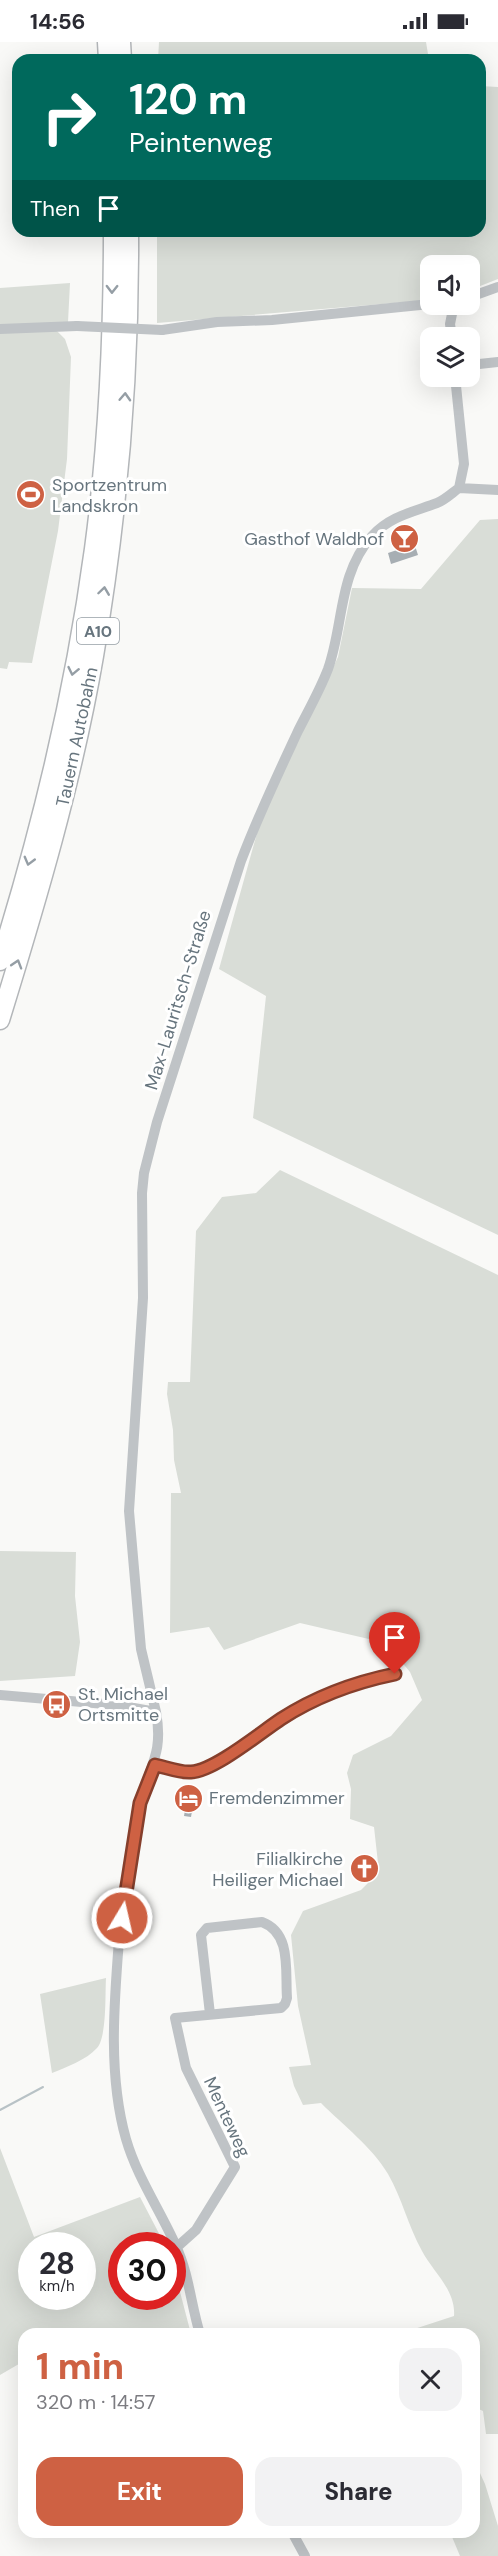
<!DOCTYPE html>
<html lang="en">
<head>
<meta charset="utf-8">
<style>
	body { margin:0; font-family:"DM Sans",sans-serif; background:#f2f2f3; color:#2b2b33; height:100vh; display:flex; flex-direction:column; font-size:22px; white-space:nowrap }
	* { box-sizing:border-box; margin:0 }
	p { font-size:20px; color:#7c7c81 }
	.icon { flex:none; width:33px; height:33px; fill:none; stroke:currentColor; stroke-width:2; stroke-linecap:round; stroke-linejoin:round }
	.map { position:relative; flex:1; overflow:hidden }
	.side { position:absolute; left:18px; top:2286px; width:462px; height:210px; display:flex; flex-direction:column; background:#fff; border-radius:18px; box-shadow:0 6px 24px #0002 }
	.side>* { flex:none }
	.guide { position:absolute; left:12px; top:12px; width:474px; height:183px; border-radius:18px; box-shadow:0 6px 24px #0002; background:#00695c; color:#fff; overflow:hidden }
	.tools { position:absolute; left:420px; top:213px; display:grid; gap:12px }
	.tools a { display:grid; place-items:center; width:60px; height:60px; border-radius:12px; background:#fff; box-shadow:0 6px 24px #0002; font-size:30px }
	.speed { position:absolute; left:18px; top:2190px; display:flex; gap:12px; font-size:30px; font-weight:700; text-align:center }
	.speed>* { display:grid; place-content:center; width:78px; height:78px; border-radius:50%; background:#fff; box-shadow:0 6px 24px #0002; line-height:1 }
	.speed small { font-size:15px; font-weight:400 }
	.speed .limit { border:9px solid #d22; background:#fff; color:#111 }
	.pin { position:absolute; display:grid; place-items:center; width:51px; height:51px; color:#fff; margin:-62px -26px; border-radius:50% 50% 50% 0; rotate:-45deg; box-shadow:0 0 6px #0007 }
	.pin .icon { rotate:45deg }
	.me { position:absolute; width:66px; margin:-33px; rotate:9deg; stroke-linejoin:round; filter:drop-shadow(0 0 4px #0008) }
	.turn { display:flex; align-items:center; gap:21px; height:126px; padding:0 18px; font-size:27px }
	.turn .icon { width:78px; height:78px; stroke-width:2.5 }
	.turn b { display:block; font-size:42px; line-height:51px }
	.then { display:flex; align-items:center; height:57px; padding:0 18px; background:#0003; gap:12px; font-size:22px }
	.round { display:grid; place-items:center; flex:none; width:63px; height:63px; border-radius:18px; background:#f2f2f3 }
	.summary { display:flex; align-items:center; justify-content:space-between; height:102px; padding:0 18px }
	h1 { font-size:36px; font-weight:800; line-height:45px; color:#ce6143 }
	.primary-button { display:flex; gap:12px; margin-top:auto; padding:12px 18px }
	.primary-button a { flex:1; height:69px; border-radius:18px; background:#ce6143; color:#fff; font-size:24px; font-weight:800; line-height:69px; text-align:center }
	.primary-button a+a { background:#f2f2f3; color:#2b2b33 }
	.status { display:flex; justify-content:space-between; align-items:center; height:42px; padding:0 30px; background:#fff; direction:ltr }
	.status svg { height:16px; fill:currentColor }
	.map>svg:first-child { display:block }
	.green { fill:#d9ddd7; fill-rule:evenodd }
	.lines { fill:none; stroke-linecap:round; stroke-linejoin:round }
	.stream { stroke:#b8c2c6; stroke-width:2 }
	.building { fill:#a7aeb3 }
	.motorway-casing { stroke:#b3b6b9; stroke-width:21 }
	.minor { stroke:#bfc3c6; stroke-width:10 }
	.motorway { stroke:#fff; stroke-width:18 }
	.minor-bridge { stroke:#bfc3c6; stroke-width:10 }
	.oneway { stroke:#959ea5 }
	.route-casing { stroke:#863f2c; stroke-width:15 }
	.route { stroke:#ce6143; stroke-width:10 }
	.labels { text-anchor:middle; stroke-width:6; stroke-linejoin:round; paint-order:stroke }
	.shield { fill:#fff; stroke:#959ea5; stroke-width:1.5 }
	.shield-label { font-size:16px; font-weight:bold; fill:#67757e }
	.poi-label { font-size:18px; fill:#67757e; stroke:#fff; text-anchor:start }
	.street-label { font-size:18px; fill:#67757e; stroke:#fff }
</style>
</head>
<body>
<div class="status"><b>14:56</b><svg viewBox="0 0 49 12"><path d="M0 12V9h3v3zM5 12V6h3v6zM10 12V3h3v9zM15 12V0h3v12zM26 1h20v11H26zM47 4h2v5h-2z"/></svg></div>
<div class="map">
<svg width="498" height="2514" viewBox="0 0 498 2514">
	<rect width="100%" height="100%" fill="#f9f9f7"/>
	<path class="green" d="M159 0H426L429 18H158Z
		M480 44 498 45V237L470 248V224H430V258L157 281V189H480Z
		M70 241 68 280 0 285V246Z
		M55 287 65 297 71 315 67 417 58 489 32 621 9 620 7 627 0 626V288Z
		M498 477V1193L253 1076 266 954 219 927 261 777 338 615 352 546 421 547 480 478Z
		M280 1128 498 1233V2392H486L483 2369 474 2365V2292H399L454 2274C456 2248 433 2230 422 2209 408 2184 402 2156 388 2132 372 2105 343 2083 321 2061L303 2063 294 2044 289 2025 311 2023 298 1964 291 1893 303 1869 361 1848 379 1830 374 1785 350 1777 351 1747 347 1731 353 1713 391 1694 422 1658 410 1630 386 1601 300 1581 224 1608 209 1585 170 1591 171 1451H181L174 1418 173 1388 167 1352 168 1340H190L196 1189 222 1155 256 1151Z
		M0 1509 76 1510 75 1554 80 1600 75 1634 0 1639Z
		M106 1936C105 1952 107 1995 97 2006 86 2018 67 2025 52 2031L40 1952Z
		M0 2106 34 2195 140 2155 165 2203 122 2204V2254H172L173 2223 191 2292H24V2319L0 2333ZM32 2204H82V2254H32Z
		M474 2418 485 2442 498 2484V2514H460L450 2490H474Z"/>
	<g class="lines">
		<path class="stream" d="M0 2068 43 2045"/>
	</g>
	<path class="building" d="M408 482 418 513 391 522 388 511 400 507 393 487Z
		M183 1744 196 1746 191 1775 184 1774 185 1768 180 1767Z"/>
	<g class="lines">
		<defs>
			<path id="motorway" d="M107 0 108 18
				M121 0 122 18
				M0 919C42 785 75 647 94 507 108 402 113 295 113 189
				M0 978C37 858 73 737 94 614 118 474 130 331 129 189"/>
		</defs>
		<use href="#motorway" class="motorway-casing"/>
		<path class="minor" d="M470 255 498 245
			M0 287 77 284
			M162 288 217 280 272 278 430 262
			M452 296 450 282 454 262
			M470 323 498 320
			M459 446 498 448
			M0 1653 117 1663 156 1670C164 1714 148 1724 140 1762 131 1803 123 1856 119 1898 114 1962 108 2034 126 2097 137 2135 160 2168 176 2204 189 2232 191 2263 200 2292
			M156 1670 141 1607 129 1469 143 1256 142 1151 144 1131 157 1080 241 819C258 774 278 732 298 689 308 669 320 648 328 627 344 582 338 532 372 494 390 474 413 470 437 461 445 458 452 451 459 446L464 422 455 334
			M155 1723C165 1725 179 1731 191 1730 214 1729 261 1691 281 1678 315 1655 356 1640 395 1632
			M177 2205 196 2188 235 2125 186 2026 175 1976 281 1966 285 1962 287 1956C285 1929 292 1891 262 1880L207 1886 201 1893 210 1972
			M292 2490 305 2514"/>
		<use href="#motorway" class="motorway"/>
		<path class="minor-bridge" d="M77 284 162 288"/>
	</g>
	<defs><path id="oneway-chevron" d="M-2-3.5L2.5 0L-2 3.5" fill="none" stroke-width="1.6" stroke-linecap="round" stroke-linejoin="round" transform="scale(1.5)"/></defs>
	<g class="oneway">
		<use href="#oneway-chevron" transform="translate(112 247) rotate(91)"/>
		<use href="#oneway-chevron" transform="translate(125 355) rotate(-87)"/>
		<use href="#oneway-chevron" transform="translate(104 549) rotate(-82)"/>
		<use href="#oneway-chevron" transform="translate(73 629) rotate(102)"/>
		<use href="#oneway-chevron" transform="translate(29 819) rotate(105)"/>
		<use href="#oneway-chevron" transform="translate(17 922) rotate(-73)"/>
	</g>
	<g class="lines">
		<defs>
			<path id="route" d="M122 1876 140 1761 155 1723C165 1725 180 1731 191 1730 214 1729 260 1691 281 1677 315 1655 356 1640 395 1632"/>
		</defs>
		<use href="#route" class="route-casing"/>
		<use href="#route" class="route"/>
	</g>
	<defs>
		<symbol id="stadium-disc" viewBox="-11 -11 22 22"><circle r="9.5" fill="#ce6143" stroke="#fff"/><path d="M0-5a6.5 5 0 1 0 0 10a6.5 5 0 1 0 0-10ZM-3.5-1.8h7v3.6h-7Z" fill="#fff"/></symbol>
		<symbol id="bar-disc" viewBox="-11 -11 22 22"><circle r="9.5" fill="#ce6143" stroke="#fff"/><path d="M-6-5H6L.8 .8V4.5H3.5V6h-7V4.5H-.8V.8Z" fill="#fff"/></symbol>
		<symbol id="bus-disc" viewBox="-11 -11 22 22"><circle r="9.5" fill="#ce6143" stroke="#fff"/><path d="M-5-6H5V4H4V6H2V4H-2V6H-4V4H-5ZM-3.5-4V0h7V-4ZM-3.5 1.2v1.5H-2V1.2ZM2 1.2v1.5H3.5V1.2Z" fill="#fff"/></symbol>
		<symbol id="hotel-disc" viewBox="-11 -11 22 22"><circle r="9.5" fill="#ce6143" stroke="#fff"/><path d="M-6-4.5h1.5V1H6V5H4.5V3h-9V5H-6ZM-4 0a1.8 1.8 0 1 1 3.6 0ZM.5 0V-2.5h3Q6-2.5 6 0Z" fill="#fff"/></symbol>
		<symbol id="church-disc" viewBox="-11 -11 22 22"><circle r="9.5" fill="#ce6143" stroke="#fff"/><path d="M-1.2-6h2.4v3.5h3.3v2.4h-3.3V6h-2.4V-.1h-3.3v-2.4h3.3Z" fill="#fff"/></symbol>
	</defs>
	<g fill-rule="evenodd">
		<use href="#stadium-disc" x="14" y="436" width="33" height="33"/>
		<use href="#bar-disc" x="388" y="480" width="33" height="33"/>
		<use href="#bus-disc" x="40" y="1646" width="33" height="33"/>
		<use href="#hotel-disc" x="172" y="1740" width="33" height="33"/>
		<use href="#church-disc" x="348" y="1810" width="33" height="33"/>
	</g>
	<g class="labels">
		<rect class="shield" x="77" y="576" width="42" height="26" rx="4.5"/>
		<g class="shield-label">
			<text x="98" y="595">A10</text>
		</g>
		<g class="poi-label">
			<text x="52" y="449">Sportzentrum<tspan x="52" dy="21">Landskron</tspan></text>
			<text x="384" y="503" text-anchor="end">Gasthof Waldhof</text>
			<text x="78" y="1658">St. Michael<tspan x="78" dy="21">Ortsmitte</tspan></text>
			<text x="209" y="1762">Fremdenzimmer</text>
			<text x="343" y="1823" text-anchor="end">Filialkirche<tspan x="343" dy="21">Heiliger Michael</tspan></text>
		</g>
		<g class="street-label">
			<text transform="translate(77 695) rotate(-78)" y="6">Tauern Autobahn</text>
			<text transform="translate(178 958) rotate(-73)" y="6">Max-Lauritsch-Straße</text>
			<text transform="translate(227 2075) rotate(65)" y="6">Menteweg</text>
		</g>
	</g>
</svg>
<div class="tools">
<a><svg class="icon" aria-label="sound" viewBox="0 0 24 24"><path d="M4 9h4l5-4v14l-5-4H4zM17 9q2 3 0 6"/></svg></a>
<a><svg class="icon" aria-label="layers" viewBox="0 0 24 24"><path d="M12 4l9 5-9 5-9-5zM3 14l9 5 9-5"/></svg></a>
</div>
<div class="speed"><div>28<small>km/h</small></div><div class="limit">30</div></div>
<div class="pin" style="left:395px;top:1632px;background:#d93025"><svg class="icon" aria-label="arrive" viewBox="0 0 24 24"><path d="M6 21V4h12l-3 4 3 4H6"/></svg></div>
<svg class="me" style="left:122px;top:1876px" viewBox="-20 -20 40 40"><circle r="17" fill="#ce6143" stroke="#fff" stroke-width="3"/><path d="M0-11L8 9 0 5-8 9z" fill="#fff"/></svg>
<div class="guide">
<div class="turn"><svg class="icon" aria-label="right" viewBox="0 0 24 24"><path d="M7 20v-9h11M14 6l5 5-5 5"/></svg><div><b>120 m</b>Peintenweg</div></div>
<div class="then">Then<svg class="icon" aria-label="arrive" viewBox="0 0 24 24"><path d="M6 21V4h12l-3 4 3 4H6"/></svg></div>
</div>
<section class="side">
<div class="summary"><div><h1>1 min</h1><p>320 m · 14:57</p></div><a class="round"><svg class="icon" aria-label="close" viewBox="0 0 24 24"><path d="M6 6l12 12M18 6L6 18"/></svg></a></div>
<div class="primary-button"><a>Exit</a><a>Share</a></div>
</section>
</div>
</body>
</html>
